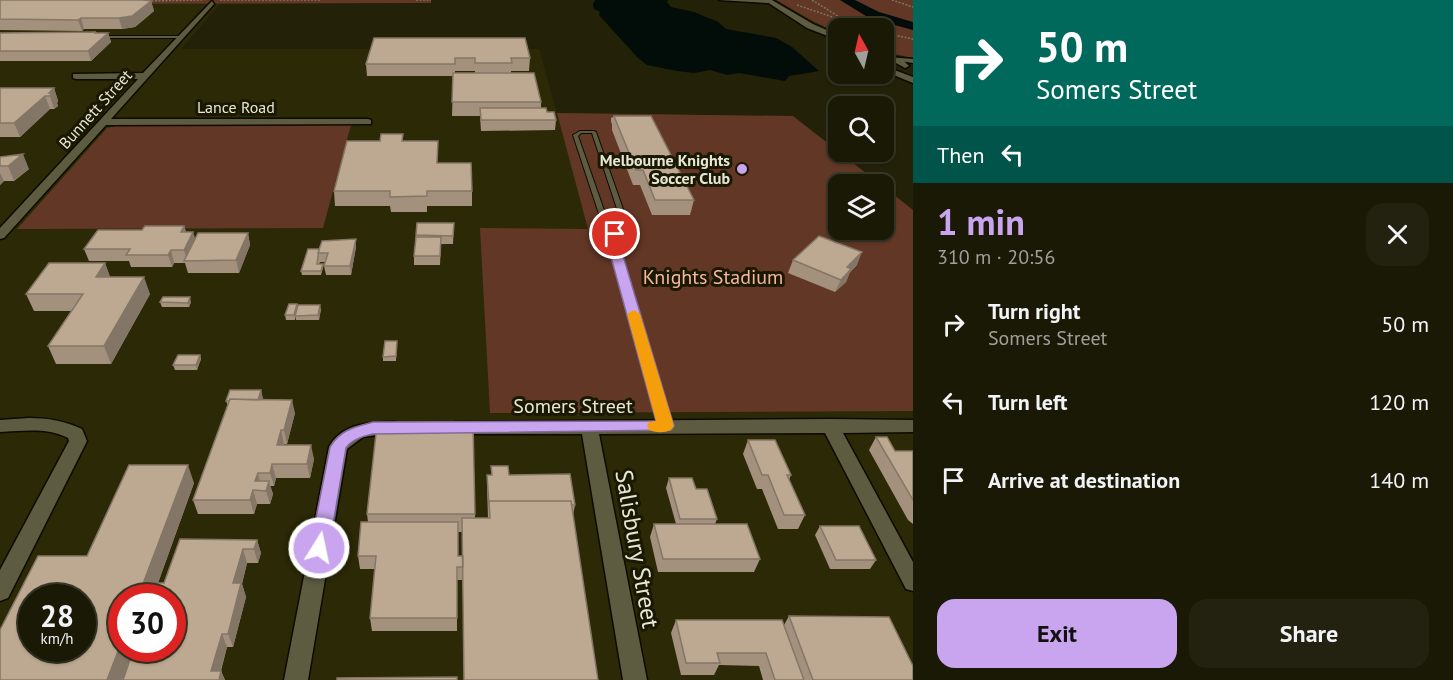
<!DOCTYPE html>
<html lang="en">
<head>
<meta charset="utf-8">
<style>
	body { margin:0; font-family:"PT Sans",sans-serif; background:#232210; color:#f1f3f6; height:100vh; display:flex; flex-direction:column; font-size:22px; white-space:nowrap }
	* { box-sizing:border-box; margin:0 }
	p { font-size:20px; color:#9fa09b }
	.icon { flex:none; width:33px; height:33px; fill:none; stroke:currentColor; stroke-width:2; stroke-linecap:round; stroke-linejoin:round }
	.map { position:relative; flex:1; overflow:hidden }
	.panel { display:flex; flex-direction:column; background:#1a1906; width:540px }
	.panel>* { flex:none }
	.banner { background:#00695c; color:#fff; overflow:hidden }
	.needle { width:39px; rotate:352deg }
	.fabs { position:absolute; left:828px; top:18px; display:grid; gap:12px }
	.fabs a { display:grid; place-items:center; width:66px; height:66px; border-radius:12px; background:#1a1906; box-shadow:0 2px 4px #0004,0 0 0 2px #383828; font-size:30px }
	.speed { position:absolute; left:18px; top:584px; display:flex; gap:12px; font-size:30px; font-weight:700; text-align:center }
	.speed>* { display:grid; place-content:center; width:78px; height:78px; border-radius:50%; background:#1a1906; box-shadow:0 2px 4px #0004,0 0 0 2px #383828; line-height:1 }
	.speed small { font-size:15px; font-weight:400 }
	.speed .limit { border:9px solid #d22; background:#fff; color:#111 }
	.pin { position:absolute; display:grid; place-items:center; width:51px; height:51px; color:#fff; margin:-26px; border:3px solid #fff; border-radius:50%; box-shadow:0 2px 6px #0007 }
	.me { position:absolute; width:66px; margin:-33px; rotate:10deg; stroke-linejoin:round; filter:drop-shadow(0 0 4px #0008) }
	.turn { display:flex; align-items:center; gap:21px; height:126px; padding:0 24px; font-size:27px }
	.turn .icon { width:78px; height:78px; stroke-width:2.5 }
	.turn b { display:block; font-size:42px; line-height:51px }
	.then { display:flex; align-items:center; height:57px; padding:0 24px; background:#0003; gap:12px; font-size:22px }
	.round { display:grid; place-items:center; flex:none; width:63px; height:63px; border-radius:18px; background:#232210 }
	.head { display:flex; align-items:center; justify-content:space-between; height:102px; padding:0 24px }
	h1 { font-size:36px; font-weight:700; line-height:45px; color:#c8a5ee }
	.cta { display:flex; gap:12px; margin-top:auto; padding:12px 24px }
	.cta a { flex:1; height:69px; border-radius:18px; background:#c8a5ee; color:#111; font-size:24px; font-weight:700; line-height:69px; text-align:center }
	.cta a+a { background:#232210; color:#f1f3f6 }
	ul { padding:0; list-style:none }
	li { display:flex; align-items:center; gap:18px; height:78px; padding:0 24px }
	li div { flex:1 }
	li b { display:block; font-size:22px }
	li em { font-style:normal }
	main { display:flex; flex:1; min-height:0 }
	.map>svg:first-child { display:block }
	.built { fill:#2c2907; fill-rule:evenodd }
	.green { fill:#623726 }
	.water { fill:#020c08 }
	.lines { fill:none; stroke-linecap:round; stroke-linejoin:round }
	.river { fill:#020c08; fill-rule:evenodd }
	.service-casing { stroke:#0d0b00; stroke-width:2 }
	.minor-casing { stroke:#0d0b00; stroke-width:3 }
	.tertiary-casing { stroke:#0d0b00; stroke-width:3 }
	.path { stroke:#787661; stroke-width:1.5; stroke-dasharray:2 1.5; stroke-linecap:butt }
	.service { fill:#5d5c41; fill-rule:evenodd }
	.minor { fill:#5d5c41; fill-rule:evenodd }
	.tertiary { fill:#5d5c41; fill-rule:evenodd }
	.wall { fill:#a3917d; fill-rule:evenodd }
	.shaded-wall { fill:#847666 }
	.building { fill:#bda991; stroke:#847666; stroke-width:1.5; fill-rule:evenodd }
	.route { fill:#c8a5ee; stroke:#826b9b; stroke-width:1.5 }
	.slow { fill:#f59e0b }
	.poi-dot { fill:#c8a5ee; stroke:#1a1801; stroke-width:2 }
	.labels { text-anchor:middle; stroke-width:6; stroke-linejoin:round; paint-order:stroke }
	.far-street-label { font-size:16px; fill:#e7e7d7; stroke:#1a1801 }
	.far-poi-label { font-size:16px; font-weight:bold; fill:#e7e7d7; stroke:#1a1801; text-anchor:end }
	.park-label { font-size:20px; fill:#f7b79f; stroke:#1a1801 }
	.street-label { font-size:20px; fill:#e7e7d7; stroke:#1a1801 }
	.near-street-label { font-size:24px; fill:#e7e7d7; stroke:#1a1801 }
</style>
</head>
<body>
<main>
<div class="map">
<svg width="913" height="680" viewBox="0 0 913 680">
	<rect width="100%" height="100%" fill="#232108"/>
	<path class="built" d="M224 3 220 4 181 49H539L557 113 793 116 880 184H838V230H884V187L913 210V680H0V4ZM32 597H82V648H32ZM122 597H172V648H122Z"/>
	<path class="green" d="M0 0H431V3L0 4Z
		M776 0H913V58L884 52V28H838V33L814 22Z
		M557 113 793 116 880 184H838V230H884V187L913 210V411L490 413 480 228 588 229Z
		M120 125H351L323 228 17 229 107 128Z"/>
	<path class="water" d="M595 0H668L667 2 671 7 694 12 718 22 726 29 776 38 792 47 819 71 789 76 785 81 739 73 727 75 710 70 694 73 677 71 647 65 638 58 599 15 600 12 594 9 593 4Z"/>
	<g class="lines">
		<path class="river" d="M840 0H855L879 12 913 22V30L869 18Z"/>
		<defs>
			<path id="service" d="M100 36H181L183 37 181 38H99Z
				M580 131H594L596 132 630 229 617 235 615 239 670 426 669 428H663L662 426 609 239 613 233 624 228 622 223 599 214 573 135ZM581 133H592L620 218 605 213 578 136Z"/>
			<path id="minor" d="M719 0H771V1L768 3Z
				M212 1 214 4 111 119H368L371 120V124L106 125 4 238 0 239V228L138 79H76L73 78V74L143 73Z
				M888 57 913 59V63L887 59Z
				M29 418C48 418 65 421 82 429L87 441 8 598 0 601V570L69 441 68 438C47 427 23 431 0 432V420Z
				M830 419 913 420V432L843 433 913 562V591L906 589 825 433 599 434 647 680H623L582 434H455L449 432 446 428 449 424 455 422Z
				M395 422 401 424 404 428 401 432 363 437 347 449 308 680H284L329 447C342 423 371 422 395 422Z"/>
			<path id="tertiary" d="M764 0H772L813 24 838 35V40L807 28Z
				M884 56 902 59 909 66 905 68 896 63 884 60Z
				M884 66 913 77V83L884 71Z"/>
		</defs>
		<use href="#service" class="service-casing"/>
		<use href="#minor" class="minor-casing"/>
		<use href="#tertiary" class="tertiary-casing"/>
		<path class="path" d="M220 0H321
			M416 0H431
			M812 0 841 18
			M892 0 913 7
			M148 1 202 0
			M797 5 847 22
			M846 22 867 28
			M884 33 913 39"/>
		<use href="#service" class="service"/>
		<use href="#minor" class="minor"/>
		<use href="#tertiary" class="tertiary"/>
	</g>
	<path class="wall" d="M0 0 151 1 154 11 135 27 122 29H84L82 31 0 30Z
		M96 32 97 33H108L111 42 91 61H0V33Z
		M525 38 530 58 529 71H511V73L541 102V108L556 120 555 130 481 131 480 116H452L453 76H367L366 64ZM455 71H475V73H455Z
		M0 88H54L58 101 57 103 58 106 54 109H50L20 137H0Z
		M614 116 694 200 690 215H652L640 185H633L612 130V124L611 122V118L613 117Z
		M403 141 438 163 472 191V206H427V212H391L390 206H335L334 191Z
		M0 157 29 169 14 181H4L0 185Z
		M417 223H454L453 244H441L440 265H414V256Z
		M184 226 186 232 195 239 248 233 250 245 239 273H188L185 263H174L172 267H131L129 261H89L84 249 142 230Z
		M356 247 351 275H326L324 266 326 262H320L319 264 323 268 321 275H302L301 271 319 249Z
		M793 260 857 265 850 272 846 282 835 292 788 273Z
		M105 263 110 277 150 294 111 364H56L48 346 72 311H34L26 294Z
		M160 302H191L189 307H162Z
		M297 304V308L321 309 319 320H296L295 316V320H286L285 315Z
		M397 341 396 361H383V357Z
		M200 355 201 359 197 370H175L173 365Z
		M261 390 263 400 295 413 287 444H284V445L314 459 310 478H276L274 486H270L273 494 270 504H257L254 514H198L193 500 228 406 226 401Z
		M473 425 475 518H488L487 488V475H491V466L575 505 573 515 463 580H457V631H372L370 618 375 569H360L358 556 368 522 367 514ZM458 532H462V556H458Z
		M876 437 895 451H913V524L908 520 869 450Z
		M748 440 791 475 789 480 805 515 798 529H778L762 489H757L743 454Z
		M669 478 696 489 717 519 715 524 760 559 754 572H658L650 537 654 524H676L666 488Z
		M194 483 158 583H164L257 540 261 553 258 563H247L242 584 246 597 233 647H227L221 671 225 680H0L87 556Z
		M820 526 876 560 870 569H830L815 535Z
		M789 616 913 680H763L759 666 719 665 714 675H681L671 633 676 620 784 625Z"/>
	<path class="shaded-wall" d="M151 1 154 11 135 27 122 29 119 18Z
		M81 18 84 29 82 31 78 20Z
		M108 33 111 42 91 61 88 51Z
		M54 88 58 101 57 103 58 106 54 109 49 93Z
		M45 96 50 109 20 137 14 123Z
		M23 154 29 169 14 181 8 166Z
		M0 173 4 181 0 185Z
		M184 226 188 238 181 232Z
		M193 232 197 244 187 261 184 250Z
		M248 233 250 245 239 273 236 260Z
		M356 239V247L351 275 350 266Z
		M171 250 174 263 172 267 168 255Z
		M862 252 857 265 850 272 846 282 835 292 847 267Z
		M105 263 111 280 96 277Z
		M144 277 150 294 111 364 104 346Z
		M190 297 191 302 189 307 188 303Z
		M320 305 321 309 319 320 318 315Z
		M200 355 201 359 197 370 196 365Z
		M261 390 263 399 260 410 258 401Z
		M292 400 295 413 287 444 284 430Z
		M281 430 284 444 280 459 277 445Z
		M311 445 314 459 310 478 307 464Z
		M272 464 276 478 274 486 270 473Z
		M188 465 194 483 153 597H138Z
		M258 473 261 486 255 481Z
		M269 481 273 494 270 504 266 491Z
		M253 490 257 504 254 514 250 500Z
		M257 540 261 553 258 563 254 549Z
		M243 549 247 563 242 584 246 597 233 647 228 634 233 583Z
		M222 634 227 647 218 680 211 671Z
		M122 641V648H135L123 680H107Z
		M221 671 225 680H219Z"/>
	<path class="building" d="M0 0H142L151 1 132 16 119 18H81L78 20 0 19Z
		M96 32 94 33H108L88 51H0V33Z
		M374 38H525L530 58H511L512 63H475V58H455V64H366Z
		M453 73H534L541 102H452Z
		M0 88H54L49 93H53L49 96H45L14 123H0Z
		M480 108H546L547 112H554L556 120H481Z
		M614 116H651L694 200H655L643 170H636Z
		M381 134H403L402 141H438L437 163H471L472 191H427V196L390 197V191H334L347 141H380Z
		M23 154 8 166H0V157Z
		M417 223H454L453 236 416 235Z
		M145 226H184L181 232H193L184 250H171L168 255H126L130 249H84L98 230H142Z
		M198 233H248L236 260 184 261Z
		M819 236 862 252 847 267 851 269 841 280 793 260Z
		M416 237H441L440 256H414Z
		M356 239 350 266H324L328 253H318L322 241Z
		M308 249H319L317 264H323L321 271H301Z
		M49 263H105L96 277H144L104 346H48L83 294H26Z
		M163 297H190L188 303 160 302Z
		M289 304H297L294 315H285Z
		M298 305H320L318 315 295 316Z
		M385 341H397L396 356 383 357Z
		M178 355H200L196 365H173Z
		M230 390H261L258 400 230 399 229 401H226Z
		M230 399 292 400 284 430H281L277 445H311L307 464H272L270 473H258L255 481H269L266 491 253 490 250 500H193Z
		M377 425H473L475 514H367Z
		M876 437H887L895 451H913V500Z
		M748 440H775L791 475H787L805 515H784L768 475H762Z
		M129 465H188L138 597H122V641L107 680H0V630L38 556H87ZM32 597H82V648H32Z
		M491 466H508L509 475 570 474 575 505H572L571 501H489V505L487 475H492Z
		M669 478H692L696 489H707L717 519H680Z
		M489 501H571L598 680H464L462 518H490Z
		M361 522H458V556H463V567H457V618H370L376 556H358Z
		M654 524H747L760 559H663Z
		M820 526H859L876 560H836Z
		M180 539 257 540 254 549H243L233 583H241L228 634H222L211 671H221L219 680H123L134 648H172V597H153L158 583H164Z
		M789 616 889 617 913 666V680H813Z
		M676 620H782L804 680H775L766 653H717L720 663H686Z
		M457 677V680H337V678Z"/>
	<path class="route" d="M615 231 621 234 618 239 674 426 671 430 373 434C363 436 352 439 346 448L329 548 326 553 319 556 313 553 310 548 330 447C340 430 354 427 373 422L656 421 606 239 611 232Z"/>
	<path class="slow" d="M634 310 640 314 674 426 671 430C664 433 657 433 649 430L647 426 649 422 656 421 627 314Z"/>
	<circle class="poi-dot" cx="742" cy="169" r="6"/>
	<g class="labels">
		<g class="far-street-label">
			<text x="236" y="113">Lance Road</text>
			<text transform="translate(95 109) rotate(-48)" y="6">Bunnett Street</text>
		</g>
		<g class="far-poi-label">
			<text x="730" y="166">Melbourne Knights<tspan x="730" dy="18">Soccer Club</tspan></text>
		</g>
		<g class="park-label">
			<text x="713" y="284">Knights Stadium</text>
		</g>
		<g class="street-label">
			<text x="573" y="413">Somers Street</text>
		</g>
		<g class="near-street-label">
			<text transform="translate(637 549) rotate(80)" y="8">Salisbury Street</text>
		</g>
	</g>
</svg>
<div class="fabs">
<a><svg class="needle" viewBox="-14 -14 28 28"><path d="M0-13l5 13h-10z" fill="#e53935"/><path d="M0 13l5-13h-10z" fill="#9fa09b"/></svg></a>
<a><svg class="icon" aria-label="search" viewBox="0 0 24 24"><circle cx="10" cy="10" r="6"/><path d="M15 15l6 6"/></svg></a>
<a><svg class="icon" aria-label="layers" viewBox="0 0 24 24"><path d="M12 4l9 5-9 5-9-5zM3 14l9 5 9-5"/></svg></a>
</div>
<div class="speed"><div>28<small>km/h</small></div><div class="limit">30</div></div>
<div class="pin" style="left:615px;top:234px;background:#d93025"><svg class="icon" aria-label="arrive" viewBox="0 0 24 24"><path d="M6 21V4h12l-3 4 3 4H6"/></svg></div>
<svg class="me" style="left:319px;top:548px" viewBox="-20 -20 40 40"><circle r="17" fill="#c8a5ee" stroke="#fff" stroke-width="3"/><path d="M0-11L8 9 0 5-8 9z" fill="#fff"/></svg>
</div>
<section class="panel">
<div class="banner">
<div class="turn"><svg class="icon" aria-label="right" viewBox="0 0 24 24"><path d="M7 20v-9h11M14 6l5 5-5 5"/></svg><div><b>50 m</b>Somers Street</div></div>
<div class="then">Then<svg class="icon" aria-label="left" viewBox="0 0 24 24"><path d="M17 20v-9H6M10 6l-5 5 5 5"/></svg></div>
</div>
<div class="head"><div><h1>1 min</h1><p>310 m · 20:56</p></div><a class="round"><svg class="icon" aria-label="close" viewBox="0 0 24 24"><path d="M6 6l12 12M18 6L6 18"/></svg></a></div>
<ul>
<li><svg class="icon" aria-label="right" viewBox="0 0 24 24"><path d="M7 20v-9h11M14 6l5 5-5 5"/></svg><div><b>Turn right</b><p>Somers Street</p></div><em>50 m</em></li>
<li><svg class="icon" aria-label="left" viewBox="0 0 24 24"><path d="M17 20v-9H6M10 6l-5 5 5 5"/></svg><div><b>Turn left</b></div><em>120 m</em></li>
<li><svg class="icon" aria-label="arrive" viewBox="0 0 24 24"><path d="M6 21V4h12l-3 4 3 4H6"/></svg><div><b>Arrive at destination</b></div><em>140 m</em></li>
</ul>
<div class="cta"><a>Exit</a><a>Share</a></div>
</section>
</main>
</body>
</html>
